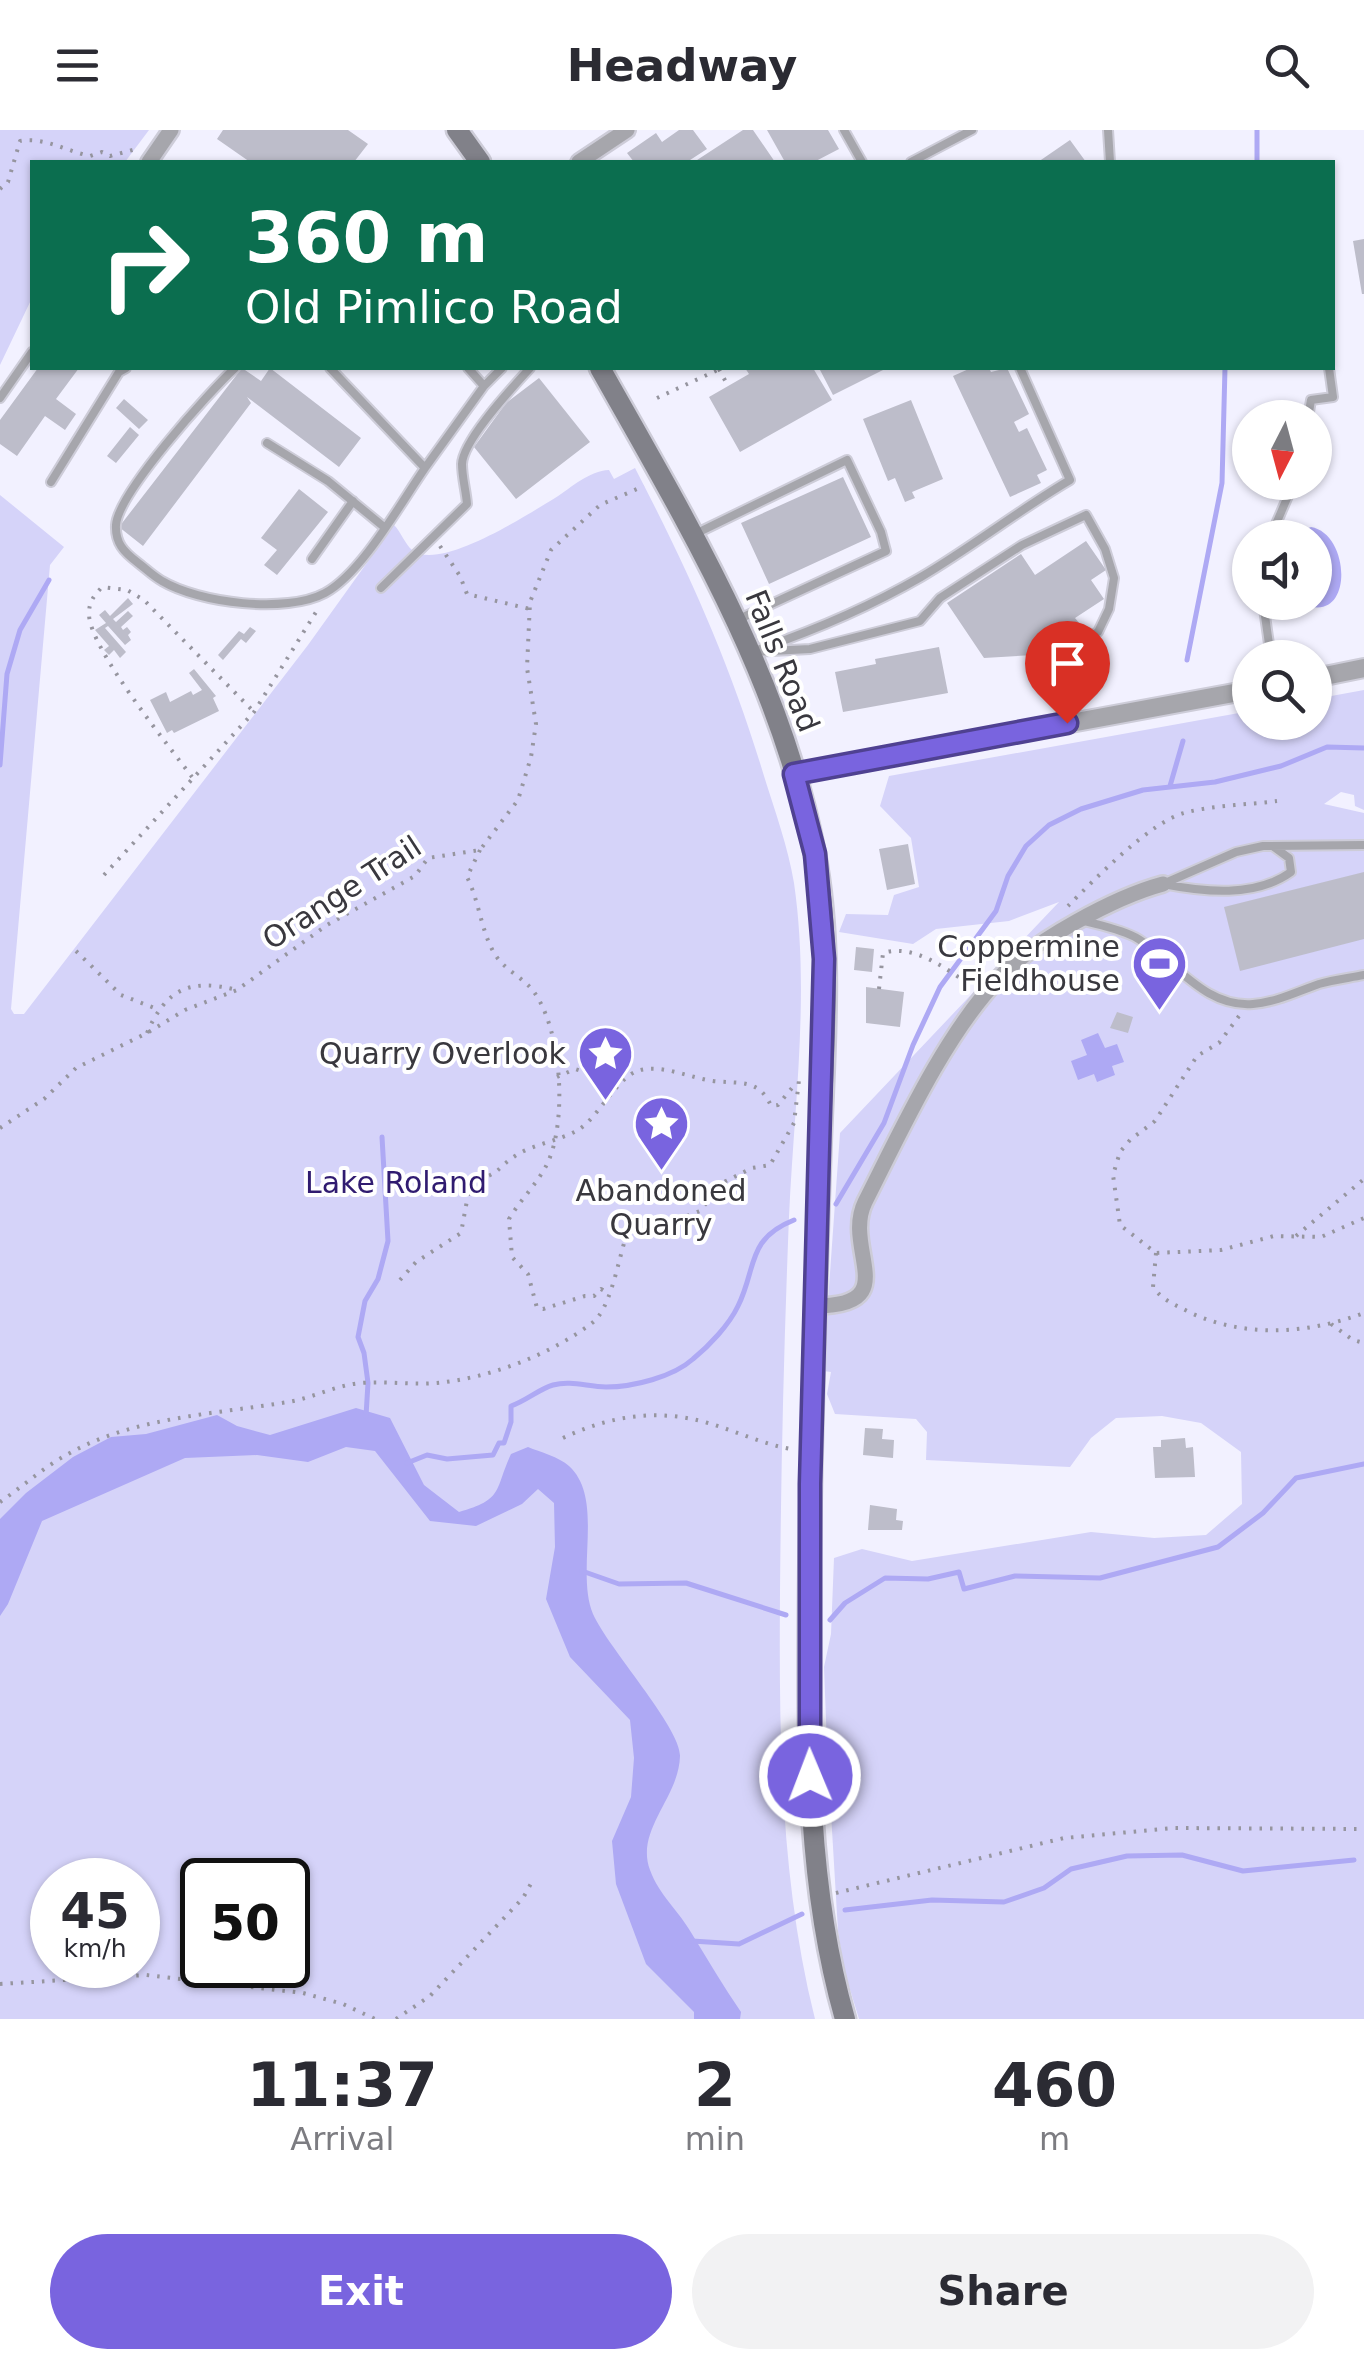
<!DOCTYPE html>
<html lang="en">
<head>
<meta charset="utf-8">
<style>
	body { margin:0; font-family:"DejaVu Sans",sans-serif; background:#f2f2f3; color:#2b2b33; height:100vh; display:flex; flex-direction:column; font-size:38px; white-space:nowrap }
	* { box-sizing:border-box; margin:0 }
	p { font-size:32px; color:#7c7c81 }
	.icon { flex:none; width:55px; height:55px; fill:none; stroke:currentColor; stroke-width:2; stroke-linecap:round; stroke-linejoin:round }
	.map { position:relative; height:1889px; overflow:hidden }
	.panel { display:flex; flex-direction:column; background:#fff; flex:1 }
	.panel>* { flex:none }
	.hud { position:absolute; left:30px; top:30px; width:1305px; height:210px; border-radius:0px; box-shadow:0 2px 8px #0004; background:#0b6e4f; color:#fff; overflow:hidden }
	.needle { width:65px; rotate:186deg }
	.fabs { position:absolute; left:1232px; top:270px; display:grid; gap:20px }
	.fabs a { display:grid; place-items:center; width:100px; height:100px; border-radius:50%; background:#fff; box-shadow:0 2px 8px #0004; font-size:50px }
	.speed { position:absolute; left:30px; top:1728px; display:flex; gap:20px; font-size:50px; font-weight:700; text-align:center }
	.speed>* { display:grid; place-content:center; width:130px; height:130px; border-radius:50%; background:#fff; box-shadow:0 2px 8px #0004; line-height:1 }
	.speed small { font-size:25px; font-weight:400 }
	.speed .limit { border:5px solid #111; border-radius:15px; background:#fff; color:#111 }
	.pin { position:absolute; display:grid; place-items:center; width:85px; height:85px; color:#fff; margin:-102px -42px; border-radius:50% 50% 50% 0; rotate:-45deg; box-shadow:0 0 10px #0007 }
	.pin .icon { rotate:45deg }
	.me { position:absolute; width:110px; margin:-55px; rotate:359deg; stroke-linejoin:round; filter:drop-shadow(0 0 8px #0008) }
	.turn { display:flex; align-items:center; gap:35px; height:210px; padding:0 50px; font-size:45px }
	.turn .icon { width:130px; height:130px; stroke-width:2.5 }
	.turn b { display:block; font-size:70px; line-height:85px }
	.eta { display:flex; justify-content:space-evenly; align-items:center; height:170px; text-align:center }
	.eta b { font-size:60px; font-weight:700; line-height:70px }
	.primary-button { display:flex; gap:20px; margin-top:auto; padding:20px 50px }
	.primary-button a { flex:1; height:115px; border-radius:60px; background:#7964df; color:#fff; font-size:40px; font-weight:700; line-height:115px; text-align:center }
	.primary-button a+a { background:#f2f2f3; color:#2b2b33 }
	header { display:flex; justify-content:space-between; align-items:center; height:130px; padding:0 50px; background:#fff; font-size:45px; font-weight:700 }
	.map>svg:first-child { display:block }
	.green { fill:#d5d3f9; fill-rule:evenodd }
	.water { fill:#aea9f4 }
	.lines { fill:none; stroke-linecap:round; stroke-linejoin:round }
	.stream { stroke:#aea9f4; stroke-width:5 }
	.building { fill:#bdbdca }
	.service-casing { stroke:#cdccd8; stroke-width:12 }
	.minor-casing { stroke:#cdccd8; stroke-width:20 }
	.tertiary-casing { stroke:#cdccd8; stroke-width:22 }
	.secondary-casing { stroke:#cdccd8; stroke-width:25 }
	.path { stroke:#96959f; stroke-width:4; stroke-dasharray:2.5 8; stroke-linecap:butt }
	.service { stroke:#a6a6ac; stroke-width:8 }
	.minor { stroke:#a6a6ac; stroke-width:15 }
	.tertiary { stroke:#a6a6ac; stroke-width:18 }
	.secondary { stroke:#818189; stroke-width:20 }
	.route-casing { stroke:#4f4191; stroke-width:25 }
	.route { stroke:#7964df; stroke-width:18 }
	.labels { text-anchor:middle; stroke-width:8; stroke-linejoin:round; paint-order:stroke }
	.street-label { font-size:30px; fill:#39383e; stroke:#fff }
	.poi-label { font-size:30px; fill:#39383e; stroke:#fff; text-anchor:end }
	.park-label { font-size:30px; fill:#301b70; stroke:#fff }
</style>
</head>
<body>
<header><svg class="icon" aria-label="menu" viewBox="0 0 24 24"><path d="M4 6h16M4 12h16M4 18h16"/></svg>Headway<svg class="icon" aria-label="search" viewBox="0 0 24 24"><circle cx="10" cy="10" r="6"/><path d="M15 15l6 6"/></svg></header>
<div class="map">
<svg width="1364" height="1889" viewBox="0 0 1364 1889">
	<rect width="100%" height="100%" fill="#f2f1ff"/>
	<path class="green" d="M0 0H149L125 32H32V168L0 235Z
		M635 338C689 442 730 533 764 646 775 681 788 717 794 753 810 863 794 976 789 1087 784 1212 781 1337 780 1462 779 1605 780 1749 815 1889H0V365L64 417 50 435 11 879 14 884H24L308 515 394 395C401 402 405 414 412 420 440 442 528 384 555 368 572 357 589 341 609 340L614 349ZM52 1750H138V1835H52ZM202 1750H288V1835H202Z
		M1364 560V680L1355 676 1354 665 1341 662 1324 674 1364 683V1889H859L844 1840 838 1801 827 1616 824 1537 831 1504 834 1428 862 1419 912 1431 1091 1402 1154 1408 1206 1405 1242 1374 1241 1322 1201 1293 1162 1286 1116 1288 1091 1308 1070 1337 926 1330 927 1302 916 1289 835 1284 827 1264 831 1242 823 1241 840 1003 1059 772 1009 791 936 799 913 814 839 802 846 784 888 785 894 765 919 757 911 708 880 676 889 646 1250 581V592H1315V569Z"/>
	<path class="water" d="M1311 397C1352 404 1354 499 1301 473L1315 472V408L1295 407 1298 402Z
		M1098 903 1105 918 1117 914 1124 932 1112 936 1115 945 1097 952 1094 944 1078 950 1071 931 1087 925 1081 910Z
		M356 1278 390 1288 424 1355 459 1382C504 1369 494 1361 511 1324L528 1317C540 1322 559 1327 569 1336 605 1369 575 1441 593 1484 608 1518 681 1598 680 1626 679 1668 635 1700 650 1740 659 1765 679 1781 692 1804 708 1830 723 1856 741 1882L740 1889H694V1882L646 1834 616 1754 612 1711 631 1667 634 1628 630 1590 570 1527 546 1469 555 1417 554 1373 538 1359 522 1374 476 1396 430 1391 375 1321 346 1317 308 1332 257 1325 185 1328 42 1391 8 1474 0 1486V1389L26 1363 73 1327 111 1307 146 1304 217 1285 237 1296 270 1305Z"/>
	<g class="lines">
		<path class="stream" d="M1257 32V0
			M1187 530 1222 353 1225 238
			M0 635 7 544 20 500 49 450
			M1170 656 1183 611
			M836 1074 884 993 913 915 940 857 996 781 1008 746 1026 716 1049 695 1081 679 1143 660 1215 652 1281 636 1327 617 1364 618
			M366 1286 368 1253 364 1223 358 1207 365 1171 378 1149 388 1111 382 1007
			M407 1333 427 1325 447 1329 493 1325 499 1313H504L511 1292V1276C526 1271 539 1259 553 1255 571 1250 588 1257 606 1257 633 1257 673 1247 693 1229 709 1216 729 1195 738 1176 757 1138 746 1109 794 1090
			M582 1441 619 1454 686 1453 786 1485
			M830 1490 845 1473 885 1448 928 1449 959 1442 964 1459 1015 1446 1100 1448 1218 1417 1263 1383 1296 1348 1364 1334
			M845 1780 932 1770 1004 1772 1044 1758 1071 1739 1127 1726 1182 1725 1243 1741 1354 1730
			M692 1811 739 1814 802 1784"/>
	</g>
	<path class="building" d="M223 0H348L368 14 354 32H250L217 9Z
		M679 0H693L707 19 687 32H634L627 23 656 3 662 12Z
		M743 0H753L775 32H694Z
		M767 0H828L839 19 814 32H785Z
		M1070 10 1086 32H1038Z
		M1364 109V164H1362L1353 111Z
		M38 238H79L56 269 76 284 65 300 45 286 17 326 0 314V290Z
		M242 238 261 251 270 238 361 308 339 337 247 267 251 273 143 416 119 397Z
		M745 238H813L832 270 740 322 709 267 749 244Z
		M819 238H887L833 265Z
		M971 238H989L991 242 1007 238 1029 284 1014 292 1019 302 1027 298 1047 340 1037 345 1041 353 1010 367 953 246Z
		M539 248 590 312 516 369 474 317 506 273Z
		M124 269 148 290 139 299 116 278Z
		M911 270 943 349 912 362 915 368 905 372 895 348 888 351 863 289Z
		M130 297 139 305 116 333 107 326Z
		M843 347 871 407 769 454 741 393Z
		M299 359 328 382 277 445 264 435 277 420 261 408Z
		M1086 411 1106 440 1091 450 1104 469 1075 488 1080 494 1033 525 984 528 947 473 1021 424 1035 445Z
		M128 468 133 474 113 489 116 492 128 481 133 486 121 497 123 500 127 497 131 502 128 505 131 510 125 515 108 496 105 498 126 522 120 528 114 520 109 525 104 520 109 516 95 500 106 493 99 485 105 480 110 486Z
		M250 497 256 501 246 513 241 509 223 530 218 525 239 501 244 504Z
		M939 517 948 563 843 582 835 542 876 534 875 529Z
		M194 539 216 566 213 568 219 581 174 603 172 600 167 603 150 570 166 562 170 572 191 561 193 565 202 560 189 543Z
		M908 714 915 754 887 760 879 719Z
		M1364 742V809L1240 841 1224 777Z
		M856 817 874 819 872 842 854 840Z
		M866 857 904 862 900 897 866 893Z
		M1117 882 1133 887 1128 903 1110 898Z
		M865 1298 883 1299 882 1309 894 1310 893 1328 863 1325Z
		M1185 1308 1186 1318 1193 1317 1195 1347 1155 1348 1153 1317H1161V1310Z
		M870 1375 897 1379 896 1390 903 1391 902 1400H868Z"/>
	<g class="lines">
		<defs>
			<path id="service" d="M844 0 862 32
				M1108 0 1110 32
				M911 32 972 0
				M235 238C209 262 118 363 116 395 115 413 124 422 137 432 145 438 153 446 162 451 199 473 286 484 325 463 362 443 400 374 425 338L330 238
				M468 238 484 256
				M0 268 32 222
				M1308 288 1311 270 1333 267 1329 238
				M267 313 328 351 384 397
				M425 338 484 256 502 238
				M51 352 119 242 126 238
				M693 405 847 330 881 402 886 421 737 490
				M1270 408 1294 352
				M312 429 353 371
				M381 458 467 374C466 361 462 347 462 334 463 310 513 257 530 238
				M1263 472 1271 528
				M760 519C815 500 871 476 921 447 972 417 1019 380 1070 350L1020 238
				M751 522 810 519 920 491 940 468 1022 415 1086 385 1105 419 1114 448 1109 479 1098 502 1058 522
				M1163 754 1236 722 1263 716 1364 715
				M1163 754C1204 762 1255 768 1291 742L1289 728 1274 717
				M1084 791C1101 795 1119 799 1135 807 1174 829 1203 878 1253 874 1277 872 1296 862 1319 854 1333 850 1349 848 1364 845"/>
			<path id="minor" d="M149 32 171 0
				M579 32 627 0
				M815 1176C905 1176 842 1119 865 1072 901 1001 944 906 999 848 1033 811 1115 767 1163 754"/>
			<path id="tertiary" d="M1315 548 1364 538
				M794 644 1250 560"/>
			<path id="secondary" d="M457 0 480 32
				M600 238C686 391 780 545 814 720 834 821 823 926 820 1028 815 1179 810 1330 809 1481 808 1618 807 1757 845 1889"/>
		</defs>
		<use href="#service" class="service-casing"/>
		<use href="#minor" class="minor-casing"/>
		<use href="#tertiary" class="tertiary-casing"/>
		<use href="#secondary" class="secondary-casing"/>
		<path class="path" d="M0 59 8 52 20 11C45 7 66 21 90 26L102 22 110 26 140 18
			M719 239 728 256
			M657 268 722 238
			M440 416 460 446 467 464 530 479
			M192 647C169 616 89 518 89 484 89 471 94 466 102 457L127 460 144 470 254 582
			M480 720 467 747C480 773 481 803 496 826 506 841 524 848 534 862 562 901 567 990 548 1032 539 1052 520 1070 509 1089L512 1127 528 1144 537 1178 543 1179 585 1166H594L601 1159 609 1164
			M104 745 254 582 316 482
			M1068 776C1094 750 1150 692 1184 683 1213 675 1247 675 1277 671
			M76 821 121 865 157 879
			M879 859 883 823C914 813 948 840 973 857
			M1239 886 1219 913 1197 926 1155 991 1130 1010 1120 1022 1113 1045 1120 1095 1156 1123 1221 1120 1274 1106 1321 1107 1364 1088
			M147 903C166 859 190 848 237 860
			M557 947 575 939 596 946 616 959
			M0 998 44 969 76 938 147 903 185 880 237 860 327 795 415 746 428 728 480 720 518 670 531 627 536 594 527 538 530 472 551 420 600 375 644 356
			M1296 1106 1364 1049
			M1156 1123 1153 1157C1163 1171 1176 1175 1191 1183 1246 1208 1308 1204 1364 1183
			M400 1150 416 1132 461 1103 468 1065 477 1049C499 1045 498 1037 515 1026 533 1014 559 1011 578 1000 597 989 616 949 637 941 660 933 690 948 713 951 738 954 759 948 771 976L778 975 796 953
			M1331 1194 1353 1210 1364 1213
			M563 1308C609 1286 658 1278 708 1293 736 1301 762 1314 791 1319
			M0 1372C22 1357 44 1337 68 1324 133 1287 216 1284 288 1272 313 1268 336 1255 361 1253 387 1251 412 1255 437 1253 489 1248 550 1225 592 1193 610 1180 618 1132 625 1110L700 1081 722 1053 752 1038 770 1035 794 993 799 950 803 949
			M836 1763 1064 1708 1174 1698 1364 1699
			M0 1854 146 1845 303 1863 343 1874 375 1889
			M396 1889 430 1866 523 1768 533 1750"/>
		<use href="#service" class="service"/>
		<use href="#minor" class="minor"/>
		<use href="#tertiary" class="tertiary"/>
		<use href="#secondary" class="secondary"/>
	</g>
	<g class="lines">
		<defs>
			<path id="route" d="M810 1646V1354L824 829 815 724 794 644 1067 593"/>
		</defs>
		<use href="#route" class="route-casing"/>
		<use href="#route" class="route"/>
	</g>
	<defs>
		<symbol id="stadium-pin" viewBox="-11 -11 22 30"><path d="M0 17L-7.5 6A9.5 9.5 0 1 1 7.5 6Z" fill="#7964df" stroke="#fff"/><path d="M0-5a6.5 5 0 1 0 0 10a6.5 5 0 1 0 0-10ZM-3.5-1.8h7v3.6h-7Z" fill="#fff"/></symbol>
		<symbol id="sight-pin" viewBox="-11 -11 22 30"><path d="M0 17L-7.5 6A9.5 9.5 0 1 1 7.5 6Z" fill="#7964df" stroke="#fff"/><path d="M0-6L1.8-2.2L6-1.7L2.9 1.2L3.7 5.4L0 3.3L-3.7 5.4L-2.9 1.2L-6-1.7L-1.8-2.2Z" fill="#fff"/></symbol>
	</defs>
	<g fill-rule="evenodd">
		<use href="#stadium-pin" x="1128" y="802" width="63" height="86"/>
		<use href="#sight-pin" x="574" y="892" width="63" height="86"/>
		<use href="#sight-pin" x="630" y="962" width="63" height="86"/>
	</g>
	<g class="labels">
		<g class="street-label">
			<text transform="translate(782 531) rotate(68)" y="10">Falls Road</text>
			<text transform="translate(342 763) rotate(-33)" y="10">Orange Trail</text>
		</g>
		<g class="poi-label">
			<text x="1120" y="827">Coppermine<tspan x="1120" dy="34">Fieldhouse</tspan></text>
			<text x="566" y="934">Quarry Overlook</text>
			<text x="661" y="1071" text-anchor="middle">Abandoned<tspan x="661" dy="34">Quarry</tspan></text>
		</g>
		<g class="park-label">
			<text x="396" y="1063">Lake Roland</text>
		</g>
	</g>
</svg>
<div class="fabs">
<a><svg class="needle" viewBox="-14 -14 28 28"><path d="M0-13l5 13h-10z" fill="#e53935"/><path d="M0 13l5-13h-10z" fill="#7c7c81"/></svg></a>
<a><svg class="icon" aria-label="sound" viewBox="0 0 24 24"><path d="M4 9h4l5-4v14l-5-4H4zM17 9q2 3 0 6"/></svg></a>
<a><svg class="icon" aria-label="search" viewBox="0 0 24 24"><circle cx="10" cy="10" r="6"/><path d="M15 15l6 6"/></svg></a>
</div>
<div class="speed"><div>45<small>km/h</small></div><div class="limit">50</div></div>
<div class="pin" style="left:1067px;top:593px;background:#d93025"><svg class="icon" aria-label="arrive" viewBox="0 0 24 24"><path d="M6 21V4h12l-3 4 3 4H6"/></svg></div>
<svg class="me" style="left:810px;top:1646px" viewBox="-20 -20 40 40"><circle r="17" fill="#7964df" stroke="#fff" stroke-width="3"/><path d="M0-11L8 9 0 5-8 9z" fill="#fff"/></svg>
<div class="hud">
<div class="turn"><svg class="icon" aria-label="right" viewBox="0 0 24 24"><path d="M7 20v-9h11M14 6l5 5-5 5"/></svg><div><b>360 m</b>Old Pimlico Road</div></div>
</div>
</div>
<section class="panel">
<div class="eta">
<div><b>11:37</b><p>Arrival</p></div>
<div><b>2</b><p>min</p></div>
<div><b>460</b><p>m</p></div>
</div>
<div class="primary-button"><a>Exit</a><a>Share</a></div>
</section>
</body>
</html>
